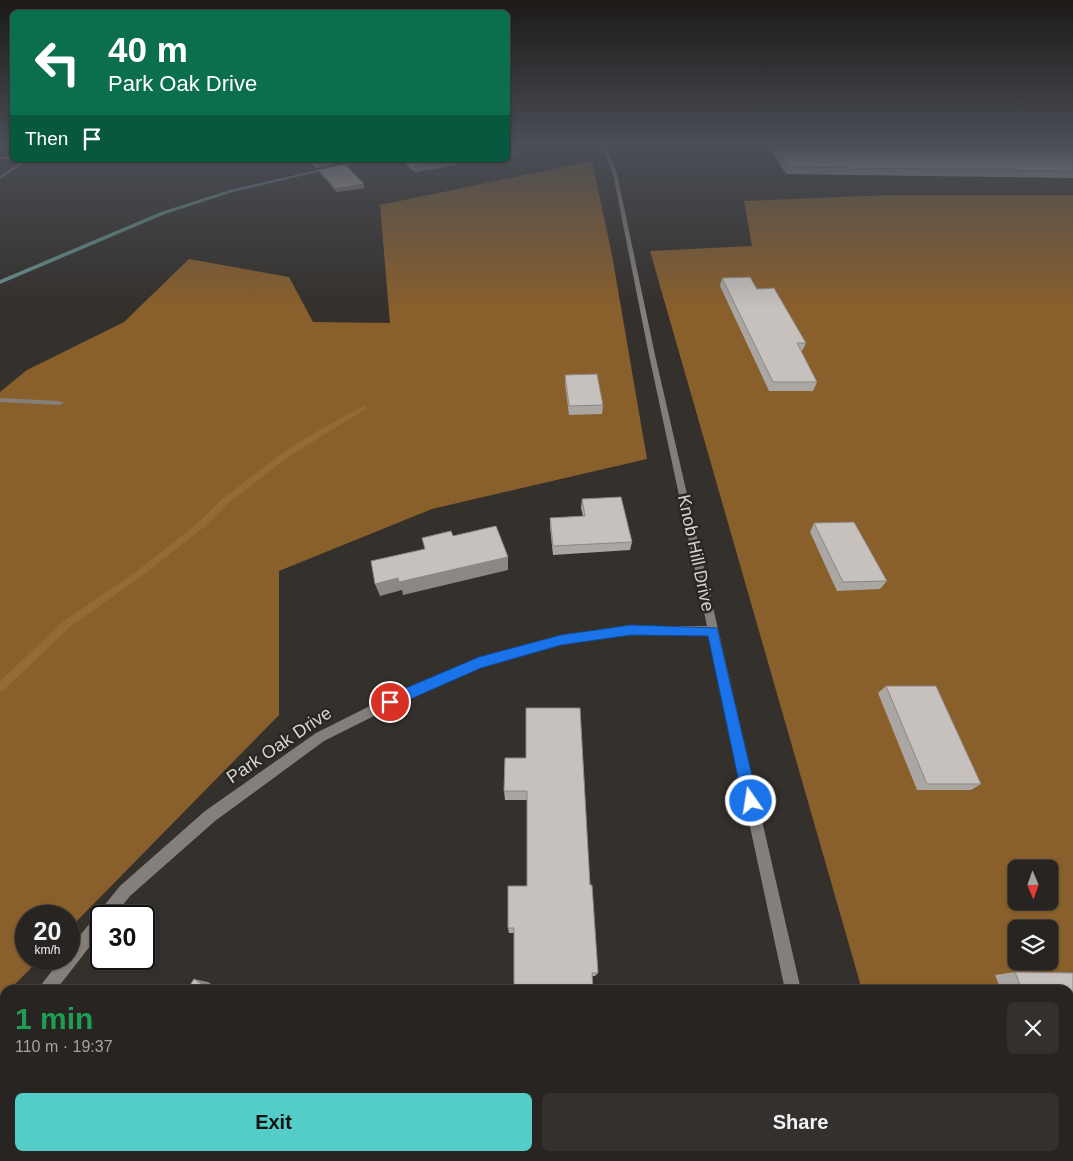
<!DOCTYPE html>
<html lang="en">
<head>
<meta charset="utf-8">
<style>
	body { margin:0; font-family:Arial,sans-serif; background:#33302e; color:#f1f3f6; height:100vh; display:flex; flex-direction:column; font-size:19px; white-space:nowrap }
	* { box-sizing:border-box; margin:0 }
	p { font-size:16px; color:#a4a4a5 }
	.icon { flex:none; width:28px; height:28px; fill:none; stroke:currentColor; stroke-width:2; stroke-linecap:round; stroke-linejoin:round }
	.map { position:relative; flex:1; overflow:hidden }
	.drawer { position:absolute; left:0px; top:985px; width:1074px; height:176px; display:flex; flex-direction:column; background:#272421; border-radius:15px 15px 0 0; box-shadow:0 1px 4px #0004,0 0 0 1px #43413f }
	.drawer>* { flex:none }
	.hud { position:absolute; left:10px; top:10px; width:500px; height:152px; border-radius:8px; box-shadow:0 1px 4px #0004,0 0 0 1px #43413f; background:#0b6e4f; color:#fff; overflow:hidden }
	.needle { width:32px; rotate:178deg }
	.controls { position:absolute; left:1008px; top:860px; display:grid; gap:10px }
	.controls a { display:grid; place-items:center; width:50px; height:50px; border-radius:8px; background:#272421; box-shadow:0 1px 4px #0004,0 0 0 1px #43413f; font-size:25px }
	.speed { position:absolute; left:15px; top:905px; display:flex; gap:10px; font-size:25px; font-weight:700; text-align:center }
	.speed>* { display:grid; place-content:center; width:65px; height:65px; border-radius:50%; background:#272421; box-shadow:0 1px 4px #0004,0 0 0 1px #43413f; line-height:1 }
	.speed small { font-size:12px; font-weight:400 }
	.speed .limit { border:2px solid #111; border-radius:8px; background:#fff; color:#111 }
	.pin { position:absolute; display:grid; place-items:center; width:42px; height:42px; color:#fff; margin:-21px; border:2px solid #fff; border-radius:50%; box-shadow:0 1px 5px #0007 }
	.me { position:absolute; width:55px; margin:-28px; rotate:347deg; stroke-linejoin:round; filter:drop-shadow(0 0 4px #0008) }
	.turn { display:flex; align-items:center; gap:18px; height:105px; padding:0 15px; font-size:22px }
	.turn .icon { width:65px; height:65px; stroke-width:2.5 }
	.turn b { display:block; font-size:35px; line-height:42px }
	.then { display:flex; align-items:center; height:48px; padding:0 15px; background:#0003; gap:10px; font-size:19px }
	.round { display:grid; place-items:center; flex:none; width:52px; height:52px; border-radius:8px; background:#33302e }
	.summary { display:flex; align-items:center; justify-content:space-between; height:85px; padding:0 15px }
	h1 { font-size:30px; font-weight:700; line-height:38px; color:#1e9e55 }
	.cta { display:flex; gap:10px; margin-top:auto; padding:10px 15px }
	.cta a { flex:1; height:58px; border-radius:8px; background:#54cdc8; color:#111; font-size:20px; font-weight:700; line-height:58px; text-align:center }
	.cta a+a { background:#33302e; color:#f1f3f6 }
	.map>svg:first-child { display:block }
	.forest { fill:#895f2c; fill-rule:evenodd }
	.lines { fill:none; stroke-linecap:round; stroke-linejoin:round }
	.stream { fill:#956a37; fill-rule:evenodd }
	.lane { fill:#847f7b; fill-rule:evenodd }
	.street { fill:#847f7b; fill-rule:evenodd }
	.secondary { fill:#65908c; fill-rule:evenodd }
	.wall { fill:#aaa6a2 }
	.shaded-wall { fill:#8b8784 }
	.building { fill:#c6c1bc; stroke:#8b8784 }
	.route { fill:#1a73e8; stroke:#114b97 }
	.labels { text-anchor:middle; stroke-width:5; stroke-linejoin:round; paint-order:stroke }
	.street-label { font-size:18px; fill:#d6d4d1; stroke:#2a2723 }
</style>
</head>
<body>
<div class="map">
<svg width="1073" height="1161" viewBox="0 0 1073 1161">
	<rect width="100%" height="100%" fill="#34302c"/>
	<path class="forest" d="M592 161 612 255 647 459 432 509 279 571V715L69 929V916H26V959H40L9 990H5V994L0 999V392L27 370 124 322 189 259 289 277 313 322 390 323 380 205Z
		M890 195H1073V1161H911L910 1156H1069V990H862L650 251 752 246 744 201ZM1016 869H1049V901H1016ZM1016 929H1049V961H1016Z"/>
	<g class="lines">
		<path class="stream" d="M364 406 366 407V409L291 455 227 504 204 527 143 575 70 627 4 690 0 692V681L64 621 137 571 198 523 221 500 285 451 328 425Z"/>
		<path class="lane" d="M0 398 60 401 64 403 60 405 0 402Z"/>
		<path class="street" d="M602 145H606L617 174 655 355 801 990H785L709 635 631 634 561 645 481 667 394 706 324 741 215 821 130 896 114 916H101V932L56 990H38L41 985 61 959H69V949L120 886 205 811 316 733 386 698 475 660 561 635 631 626H707L649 355 613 174Z
			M649 145 787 149 789 150 787 151 681 149Z
			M0 157H12V159H0Z
			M24 160H29L0 179V176Z
			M5 1034V1054L0 1056V1036Z
			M821 1156H839L840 1161H822Z"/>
		<path class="secondary" d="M360 160H368L233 192 165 214 0 284V280L161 212 230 190Z"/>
	</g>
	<path class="wall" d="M768 145H1073V178L786 174 773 153 774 148 769 147Z
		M308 160H341V162L316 168Z
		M401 160H459H455L456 165 415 172Z
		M319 170 364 188 337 192 320 173Z
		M722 278 757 289 806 343 802 351H801L817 382 813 391H769L720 286Z
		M565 375 603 405 602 414 569 415 565 384Z
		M582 499 632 542 630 550 553 555 550 527V518L583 516 581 508Z
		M814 523 887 581 880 589 837 591 810 532Z
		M886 686 981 784 971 790H917L878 693Z
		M505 758 590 885 598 973 595 976H592L514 933H509L508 928 527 886V800H505L504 791Z
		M1015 972 1073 973V1135L1069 1134V990H1001L995 975Z"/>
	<path class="shaded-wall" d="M515 147 516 154 508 155V148Z
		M319 160H341V162L316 168 314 161Z
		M443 160H459H455L456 165 415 172 414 165Z
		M364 184V188L337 192 336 189Z
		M508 557V570L403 595 402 590 380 596 375 584 398 578Z
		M194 979 208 982 221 990H211Z
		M194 1156H207L206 1159 200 1161H191Z"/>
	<path class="building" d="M508 145H514L515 147 508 148Z
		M775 146 1073 149V171L788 167Z
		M408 160H443L414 165Z
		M345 164 364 184 336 189 319 170Z
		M750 277 757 289 774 288 806 343H797L817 382H773L722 278Z
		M597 374 603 405 569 406 565 375Z
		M621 497 632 542 553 546 550 518 585 516 582 499Z
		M854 522 887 581 843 582 814 523Z
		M496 526 508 557 399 582 398 578 375 584 371 561 425 549 422 538 451 531 453 536Z
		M886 686H936L981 784H927Z
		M526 708H580L590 885H592L598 973H592L593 990H514V928H508V886H527V791H504L505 758H526Z
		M1015 972 1073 973V1114L1069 1104V990H1022Z
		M194 979 211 990H187Z
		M177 1156H194L191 1161H184Z"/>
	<linearGradient id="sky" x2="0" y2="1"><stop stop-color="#1d1a18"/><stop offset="0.47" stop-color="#4a4e56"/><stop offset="1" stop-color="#4a4e56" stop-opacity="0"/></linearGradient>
	<rect width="1073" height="308" fill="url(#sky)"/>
	<path class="route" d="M631 625 717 628 758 801 756 806 751 809 746 806 743 801 708 636 631 635 561 645 481 668 390 708 385 706 383 702 385 697 479 657 561 635Z"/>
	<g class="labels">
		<g class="street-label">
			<text transform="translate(696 553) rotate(78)" y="6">Knob Hill Drive</text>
			<text transform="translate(279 745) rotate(-34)" y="6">Park Oak Drive</text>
		</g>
	</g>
</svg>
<div class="controls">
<a><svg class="needle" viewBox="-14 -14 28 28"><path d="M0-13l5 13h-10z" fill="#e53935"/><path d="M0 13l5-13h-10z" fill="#a4a4a5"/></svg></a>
<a><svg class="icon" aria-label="layers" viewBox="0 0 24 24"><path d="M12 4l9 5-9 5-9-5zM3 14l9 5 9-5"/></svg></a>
</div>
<div class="speed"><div>20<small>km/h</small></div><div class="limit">30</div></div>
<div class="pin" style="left:390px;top:702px;background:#d93025"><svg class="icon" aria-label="arrive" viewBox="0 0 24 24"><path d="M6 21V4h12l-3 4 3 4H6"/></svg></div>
<svg class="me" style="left:751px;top:801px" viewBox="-20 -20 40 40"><circle r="17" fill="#1a73e8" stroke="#fff" stroke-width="3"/><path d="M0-11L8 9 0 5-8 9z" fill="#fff"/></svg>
<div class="hud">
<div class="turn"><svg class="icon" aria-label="left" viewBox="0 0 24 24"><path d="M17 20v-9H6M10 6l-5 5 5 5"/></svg><div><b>40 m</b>Park Oak Drive</div></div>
<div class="then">Then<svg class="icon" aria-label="arrive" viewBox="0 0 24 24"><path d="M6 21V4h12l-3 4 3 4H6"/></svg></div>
</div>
<section class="drawer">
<div class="summary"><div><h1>1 min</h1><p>110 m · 19:37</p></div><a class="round"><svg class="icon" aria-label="close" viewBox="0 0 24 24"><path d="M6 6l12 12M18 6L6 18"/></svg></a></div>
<div class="cta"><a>Exit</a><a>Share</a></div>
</section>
</div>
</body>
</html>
